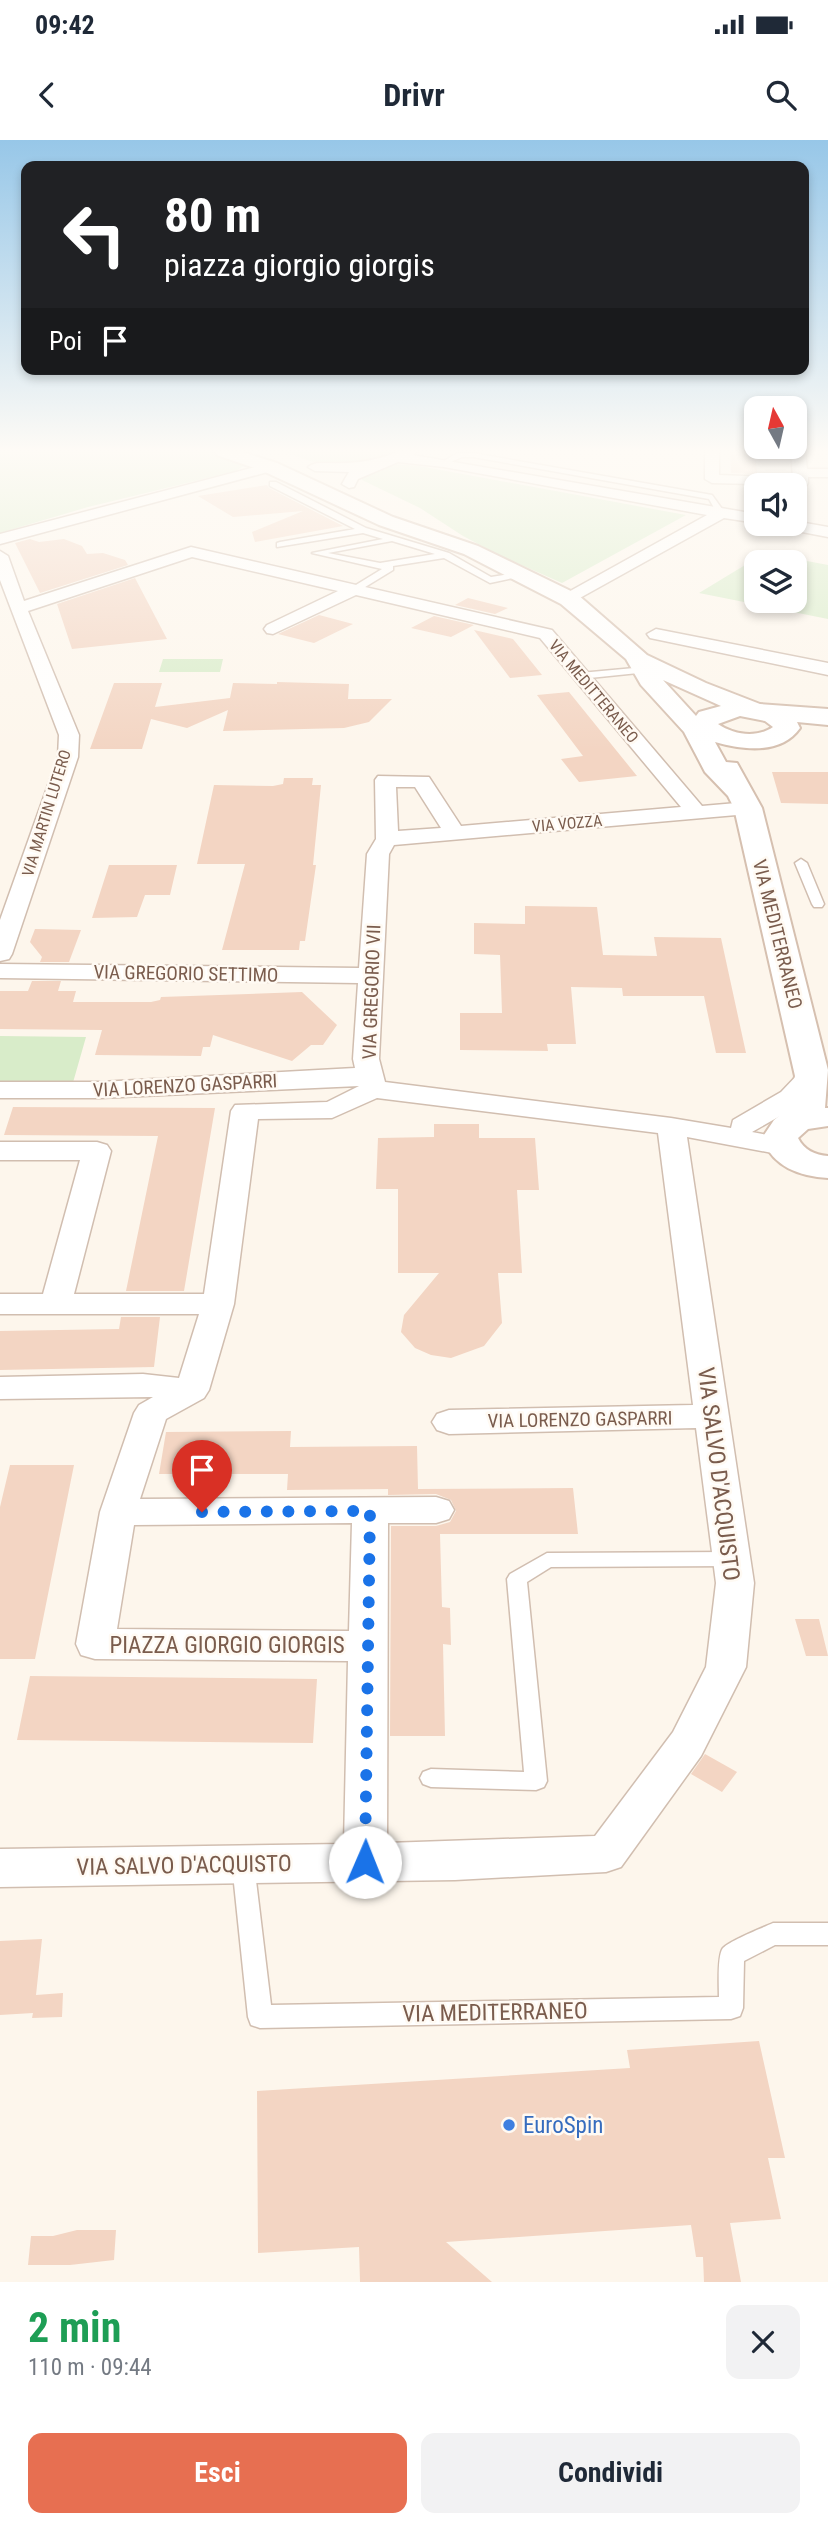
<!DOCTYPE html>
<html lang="it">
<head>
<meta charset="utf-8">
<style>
	body { margin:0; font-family:"Roboto Condensed",sans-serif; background:#f2f2f3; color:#1f2937; height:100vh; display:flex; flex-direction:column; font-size:26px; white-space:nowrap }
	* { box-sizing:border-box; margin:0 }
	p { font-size:23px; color:#747a83 }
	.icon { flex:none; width:38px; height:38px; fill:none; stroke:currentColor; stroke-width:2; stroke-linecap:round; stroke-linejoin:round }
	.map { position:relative; height:2142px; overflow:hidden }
	.details { display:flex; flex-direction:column; background:#fff; flex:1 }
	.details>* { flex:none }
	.top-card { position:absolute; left:21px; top:21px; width:788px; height:214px; border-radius:14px; box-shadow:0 4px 10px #0003; background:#202124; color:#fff; overflow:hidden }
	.needle { width:46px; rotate:352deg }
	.fabs { position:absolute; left:744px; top:256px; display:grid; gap:14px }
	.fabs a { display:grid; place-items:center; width:63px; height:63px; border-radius:14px; background:#fff; box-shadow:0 4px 10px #0003; font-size:35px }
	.pin { position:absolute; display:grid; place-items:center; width:60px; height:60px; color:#fff; margin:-72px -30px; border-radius:50% 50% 50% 0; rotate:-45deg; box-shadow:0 0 7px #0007 }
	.pin .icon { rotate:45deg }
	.me { position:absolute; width:77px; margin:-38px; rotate:1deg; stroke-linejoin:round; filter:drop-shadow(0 0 5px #0008) }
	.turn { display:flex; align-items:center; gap:24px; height:147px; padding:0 28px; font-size:32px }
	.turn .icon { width:91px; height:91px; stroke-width:2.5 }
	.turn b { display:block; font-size:49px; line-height:60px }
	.then { display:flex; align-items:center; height:66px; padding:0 28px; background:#0003; gap:14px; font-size:26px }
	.round { display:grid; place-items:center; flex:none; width:74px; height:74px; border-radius:14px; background:#f2f2f3 }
	.overview { display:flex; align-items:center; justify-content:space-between; height:119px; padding:0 28px }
	h1 { font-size:42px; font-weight:700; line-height:52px; color:#1e9e55 }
	.primary-button { display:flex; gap:14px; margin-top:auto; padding:14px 28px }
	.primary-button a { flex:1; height:80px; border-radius:14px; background:#e76f51; color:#fff; font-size:28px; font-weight:700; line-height:80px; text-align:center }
	.primary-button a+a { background:#f2f2f3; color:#1f2937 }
	.status { display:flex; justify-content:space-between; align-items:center; height:49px; padding:0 35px; background:#fff; direction:ltr }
	.status svg { height:19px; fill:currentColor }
	header { display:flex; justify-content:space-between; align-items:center; height:91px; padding:0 28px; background:#fff; font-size:32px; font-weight:700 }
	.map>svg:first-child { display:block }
	.green { fill:#d8ecc9; fill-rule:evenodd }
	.building { fill:#f3d5c3 }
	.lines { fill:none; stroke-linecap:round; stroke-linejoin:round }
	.service-casing { stroke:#d1beb0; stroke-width:3 }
	.minor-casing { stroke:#d1beb0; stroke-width:3 }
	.secondary-casing { stroke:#d6c0b0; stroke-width:4 }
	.service { fill:#fff; fill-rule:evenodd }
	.minor { fill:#fff; fill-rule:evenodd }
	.secondary { fill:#fff; fill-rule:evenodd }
	.route { stroke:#1a73e8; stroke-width:12; stroke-dasharray:0 21.6 }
	.shop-dot { fill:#3f7fe0; stroke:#fffaf3; stroke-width:2.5 }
	.labels { text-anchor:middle; stroke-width:5; stroke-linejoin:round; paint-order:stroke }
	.far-street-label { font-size:16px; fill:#7a5c4d; stroke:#fffaf3 }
	.street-label { font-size:19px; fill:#7a5c4d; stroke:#fffaf3 }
	.near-street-label { font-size:23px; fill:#7a5c4d; stroke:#fffaf3 }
	.near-shop-label { font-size:23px; fill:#366cbe; stroke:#fffaf3; text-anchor:start }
</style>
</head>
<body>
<div class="status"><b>09:42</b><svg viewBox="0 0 49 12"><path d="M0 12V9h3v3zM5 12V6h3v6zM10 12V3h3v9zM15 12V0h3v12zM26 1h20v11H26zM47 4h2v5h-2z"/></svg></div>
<header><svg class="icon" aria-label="back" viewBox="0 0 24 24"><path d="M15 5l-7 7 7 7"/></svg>Drivr<svg class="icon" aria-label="search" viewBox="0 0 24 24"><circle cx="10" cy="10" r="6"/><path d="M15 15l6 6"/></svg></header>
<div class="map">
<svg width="828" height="2142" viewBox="0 0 828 2142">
	<rect width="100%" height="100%" fill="#fdf6ec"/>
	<path class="green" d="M0 311H214L238 319 245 325 236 331 88 367 0 393Z
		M281 311H396L365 323 319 324Z
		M394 324 419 326 686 375 562 443 499 415 463 396 420 368 362 340V337Z
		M765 413 828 425V479L699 453ZM756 422H794V460H756Z
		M163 519H223L220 532H159Z
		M0 896 86 897 72 946 0 945Z"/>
	<path class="building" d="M730 311H755L757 334 731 333Z
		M267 345 269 348 343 386 255 402 252 392 303 371 233 377 198 356Z
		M30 399 39 402 64 399 82 406 87 414 103 413 125 420 128 425 40 453 15 403Z
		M135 438 167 499 72 509 57 464Z
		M468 458 508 468 495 474 455 465Z
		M319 475 353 484 314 503 278 494Z
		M434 476 474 485 451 497 411 488Z
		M474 490 513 499 542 535 510 538Z
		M277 542 349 544 348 559H392L369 582 344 588 223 591 228 570 187 588 151 579 142 609H90L114 543H162L155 567 230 558 233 543 277 544Z
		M569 552 637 636 579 642 561 619 583 616 537 555Z
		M772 632H828V664L781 663Z
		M284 638H313L312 645H321L313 725H316L305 801H300L299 810H222L245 724H197L214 645 273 646 283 644Z
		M109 725H177L170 755H145L137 777 92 778Z
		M525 766 597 767 603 815 657 816 654 797 721 798 746 913H716L704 856H623L622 848 571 847 576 904H547L548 911 460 910V873H502L500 815 474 814V783L525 784Z
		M35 789 81 790 69 822H40L42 817 30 802Z
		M32 841H61L58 851H76L73 862H151L160 860 161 857 302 852 337 885 323 905H311L292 921 213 895 210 907H203L201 916 95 915 102 890 0 889V851H28Z
		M13 967 215 968 184 1151H126L158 996 4 995Z
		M434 984H479V998H535L539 1050H517L522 1133H498L502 1183 484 1206 451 1218 431 1215 415 1208 401 1192 404 1175 439 1133H398V1049H376L378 998 434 997Z
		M121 1177H160L154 1227 0 1230V1191L119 1189Z
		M291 1291 290 1307 417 1306 418 1349 573 1348 578 1394H440L442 1467 450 1468 451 1505 443 1504 445 1596H390L391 1386H436L450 1382 456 1371 451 1360 436 1354 388 1355V1349L287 1350 288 1334H159L166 1292Z
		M10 1325H74L35 1519H0V1367Z
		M795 1479H819L828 1516H806Z
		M30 1536 317 1539 313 1603 17 1600Z
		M705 1614 737 1632 722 1652 691 1634Z
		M42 1799 36 1855 63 1853 62 1877 32 1878 33 1873 0 1875V1801Z
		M759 1901 785 2018H768L781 2079 730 2083 741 2142H704L703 2117H696L691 2085 446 2102 492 2142H360L359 2107 258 2113 257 1951 630 1928 627 1910Z
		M77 2090H116L114 2120 70 2125H28L31 2096H53Z"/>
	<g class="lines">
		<defs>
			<path id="service" d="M458 313H473L712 355 725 373 718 375 709 359 473 317H462L444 325 440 323Z
				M270 342H276L366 388 449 413 491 437 523 432 527 435 490 443 444 418 393 426V430L357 452H351V448L382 429 312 413 383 399 363 393 277 407V403L280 402 355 389 270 346ZM392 401 435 414 380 423 328 413Z
				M645 527 650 530 648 532 580 539 575 536 580 533Z
				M801 719 807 723 824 764 822 767H814L812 764 795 723Z
				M732 1412 739 1414 742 1419 739 1424 732 1426 551 1427 527 1442 547 1641 544 1647 536 1650 431 1647 423 1644 420 1638 423 1632 431 1629 524 1632 507 1439 510 1434 547 1413Z
				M243 1714 251 1717 254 1724 271 1865 719 1857C719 1847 717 1815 723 1808 731 1800 762 1788 773 1783H828V1805H775L744 1821 743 1868 740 1876 731 1879 260 1888 251 1885 248 1877 232 1724 235 1717Z"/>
			<path id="minor" d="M400 311H418L413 315 756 374 757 383 724 378 569 464 563 463 561 459 563 455 707 375 444 327 398 322 358 339 354 347 349 348 342 344 349 332 315 331 308 327C314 322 321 323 329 323 355 324 376 321 400 311Z
				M705 311H719V335L793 338 791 311H805L807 329H828V337H808V343L806 346 794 347V345L712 343 705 339Z
				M270 323 277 327 275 330 0 404V394Z
				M794 381 828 387V397L781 388 773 383H794Z
				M191 407 552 490 702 666 748 662 756 663 759 668 756 673 748 674 394 705 389 714 379 919 385 942 671 978 731 988 733 980 781 952 802 930 812 928 822 930 825 936 801 964 752 992 793 1000 797 1006 793 1012 783 1015 687 997 754 1443 746 1527 701 1616 621 1727 606 1732 455 1740 0 1747V1709L344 1704 348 1521 95 1519 81 1515 76 1504 100 1372 134 1273 139 1265 153 1257 0 1259V1237L143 1234 179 1238 199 1174H0V1154H43L80 1020H0V1002H97L107 1005 111 1011 74 1154H204L231 971 235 965 327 962 359 946 100 958H0V942H100L355 928 353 919 358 843 0 838V824L359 828 367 714 376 699 375 640 378 636 429 637 461 686 681 667 540 498 356 455 273 494 267 493 264 489 267 485 338 451 192 417 28 471 79 595 78 617 12 814 9 819 0 821V780L58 617 59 595 0 440V411L8 416 24 461ZM396 647H415L441 688 398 691ZM377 958 658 993 693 1265 449 1270 437 1274 432 1282 437 1290 449 1294 696 1288 716 1443 706 1527 673 1592 595 1696 387 1703 388 1383H436L449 1379 454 1370 449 1361 436 1357 140 1359 166 1279 204 1258 209 1250 234 1164 258 979 332 978ZM352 1383 349 1491 117 1489 134 1385Z
				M656 489 828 523V535L650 498 647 494Z"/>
			<path id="secondary" d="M214 311H239L277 323 393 377 478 406 577 454 647 515 706 543 760 564 828 569V585L797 582 800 588C781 615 743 610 715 602L726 622 737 623 762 668 828 930 825 968H828V986L808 989 798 998C804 1010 815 1015 828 1016V1038C799 1036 773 1027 762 998L774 980 789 968 795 936 734 668 728 656 705 632 684 592 641 545 626 519 561 464 464 414 379 385 263 331 217 315ZM663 540 721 566 699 572 696 576ZM740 576 765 581 773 587C757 598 734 595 718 584Z"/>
		</defs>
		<use href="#service" class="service-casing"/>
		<use href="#minor" class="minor-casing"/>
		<use href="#secondary" class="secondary-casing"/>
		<use href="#service" class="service"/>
		<use href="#minor" class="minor"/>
		<use href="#secondary" class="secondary"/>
	</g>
	<linearGradient id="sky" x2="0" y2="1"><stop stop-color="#97c7e8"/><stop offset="0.51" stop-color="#fefbf6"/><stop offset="1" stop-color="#fefbf6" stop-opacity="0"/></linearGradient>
	<rect width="828" height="610" fill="url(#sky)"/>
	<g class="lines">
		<path class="route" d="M202 1372 370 1371 365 1722"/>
	</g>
	<circle class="shop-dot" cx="509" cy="1985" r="7"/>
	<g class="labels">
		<g class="far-street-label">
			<text transform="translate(594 551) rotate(50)" y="6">VIA MEDITTERANEO</text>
			<text transform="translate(46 673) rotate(-73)" y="6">VIA MARTIN LUTERO</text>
			<text transform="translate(567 683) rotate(-5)" y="6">VIA VOZZA</text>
		</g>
		<g class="street-label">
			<text transform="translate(778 794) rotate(76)" y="7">VIA MEDITERRANEO</text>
			<text transform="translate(186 833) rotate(1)" y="7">VIA GREGORIO SETTIMO</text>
			<text transform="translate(371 852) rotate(-88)" y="7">VIA GREGORIO VII</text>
			<text transform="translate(185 945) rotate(-3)" y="7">VIA LORENZO GASPARRI</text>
			<text transform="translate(580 1279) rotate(-1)" y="7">VIA LORENZO GASPARRI</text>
		</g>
		<g class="near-street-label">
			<text transform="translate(719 1334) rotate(83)" y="8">VIA SALVO D'ACQUISTO</text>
			<text x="227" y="1513">PIAZZA GIORGIO GIORGIS</text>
			<text transform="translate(184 1725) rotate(-1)" y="8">VIA SALVO D'ACQUISTO</text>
			<text transform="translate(495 1872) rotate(-1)" y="8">VIA MEDITERRANEO</text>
		</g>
		<g class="near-shop-label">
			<text x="523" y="1993">EuroSpin</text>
		</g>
	</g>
</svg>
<div class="fabs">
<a><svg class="needle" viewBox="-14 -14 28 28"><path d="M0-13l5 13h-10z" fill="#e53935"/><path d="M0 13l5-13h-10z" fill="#747a83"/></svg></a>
<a><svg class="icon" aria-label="sound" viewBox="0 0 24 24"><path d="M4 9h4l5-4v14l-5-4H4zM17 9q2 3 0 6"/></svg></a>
<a><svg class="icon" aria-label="layers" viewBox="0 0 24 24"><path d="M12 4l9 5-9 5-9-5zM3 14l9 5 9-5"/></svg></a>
</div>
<div class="pin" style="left:202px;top:1372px;background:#d93025"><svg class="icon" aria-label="arrive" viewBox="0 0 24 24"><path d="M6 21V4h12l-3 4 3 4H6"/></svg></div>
<svg class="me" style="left:365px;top:1722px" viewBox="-20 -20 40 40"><circle r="19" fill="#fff"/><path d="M0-13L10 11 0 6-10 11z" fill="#1a73e8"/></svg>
<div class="top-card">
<div class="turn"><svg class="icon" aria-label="left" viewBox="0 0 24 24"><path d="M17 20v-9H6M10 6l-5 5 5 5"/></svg><div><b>80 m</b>piazza giorgio giorgis</div></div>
<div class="then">Poi<svg class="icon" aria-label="arrive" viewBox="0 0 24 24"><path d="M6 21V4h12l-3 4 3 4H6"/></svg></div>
</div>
</div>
<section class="details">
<div class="overview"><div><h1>2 min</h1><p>110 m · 09:44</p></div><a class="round"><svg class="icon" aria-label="close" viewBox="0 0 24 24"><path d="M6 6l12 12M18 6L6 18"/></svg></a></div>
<div class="primary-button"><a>Esci</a><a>Condividi</a></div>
</section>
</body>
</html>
